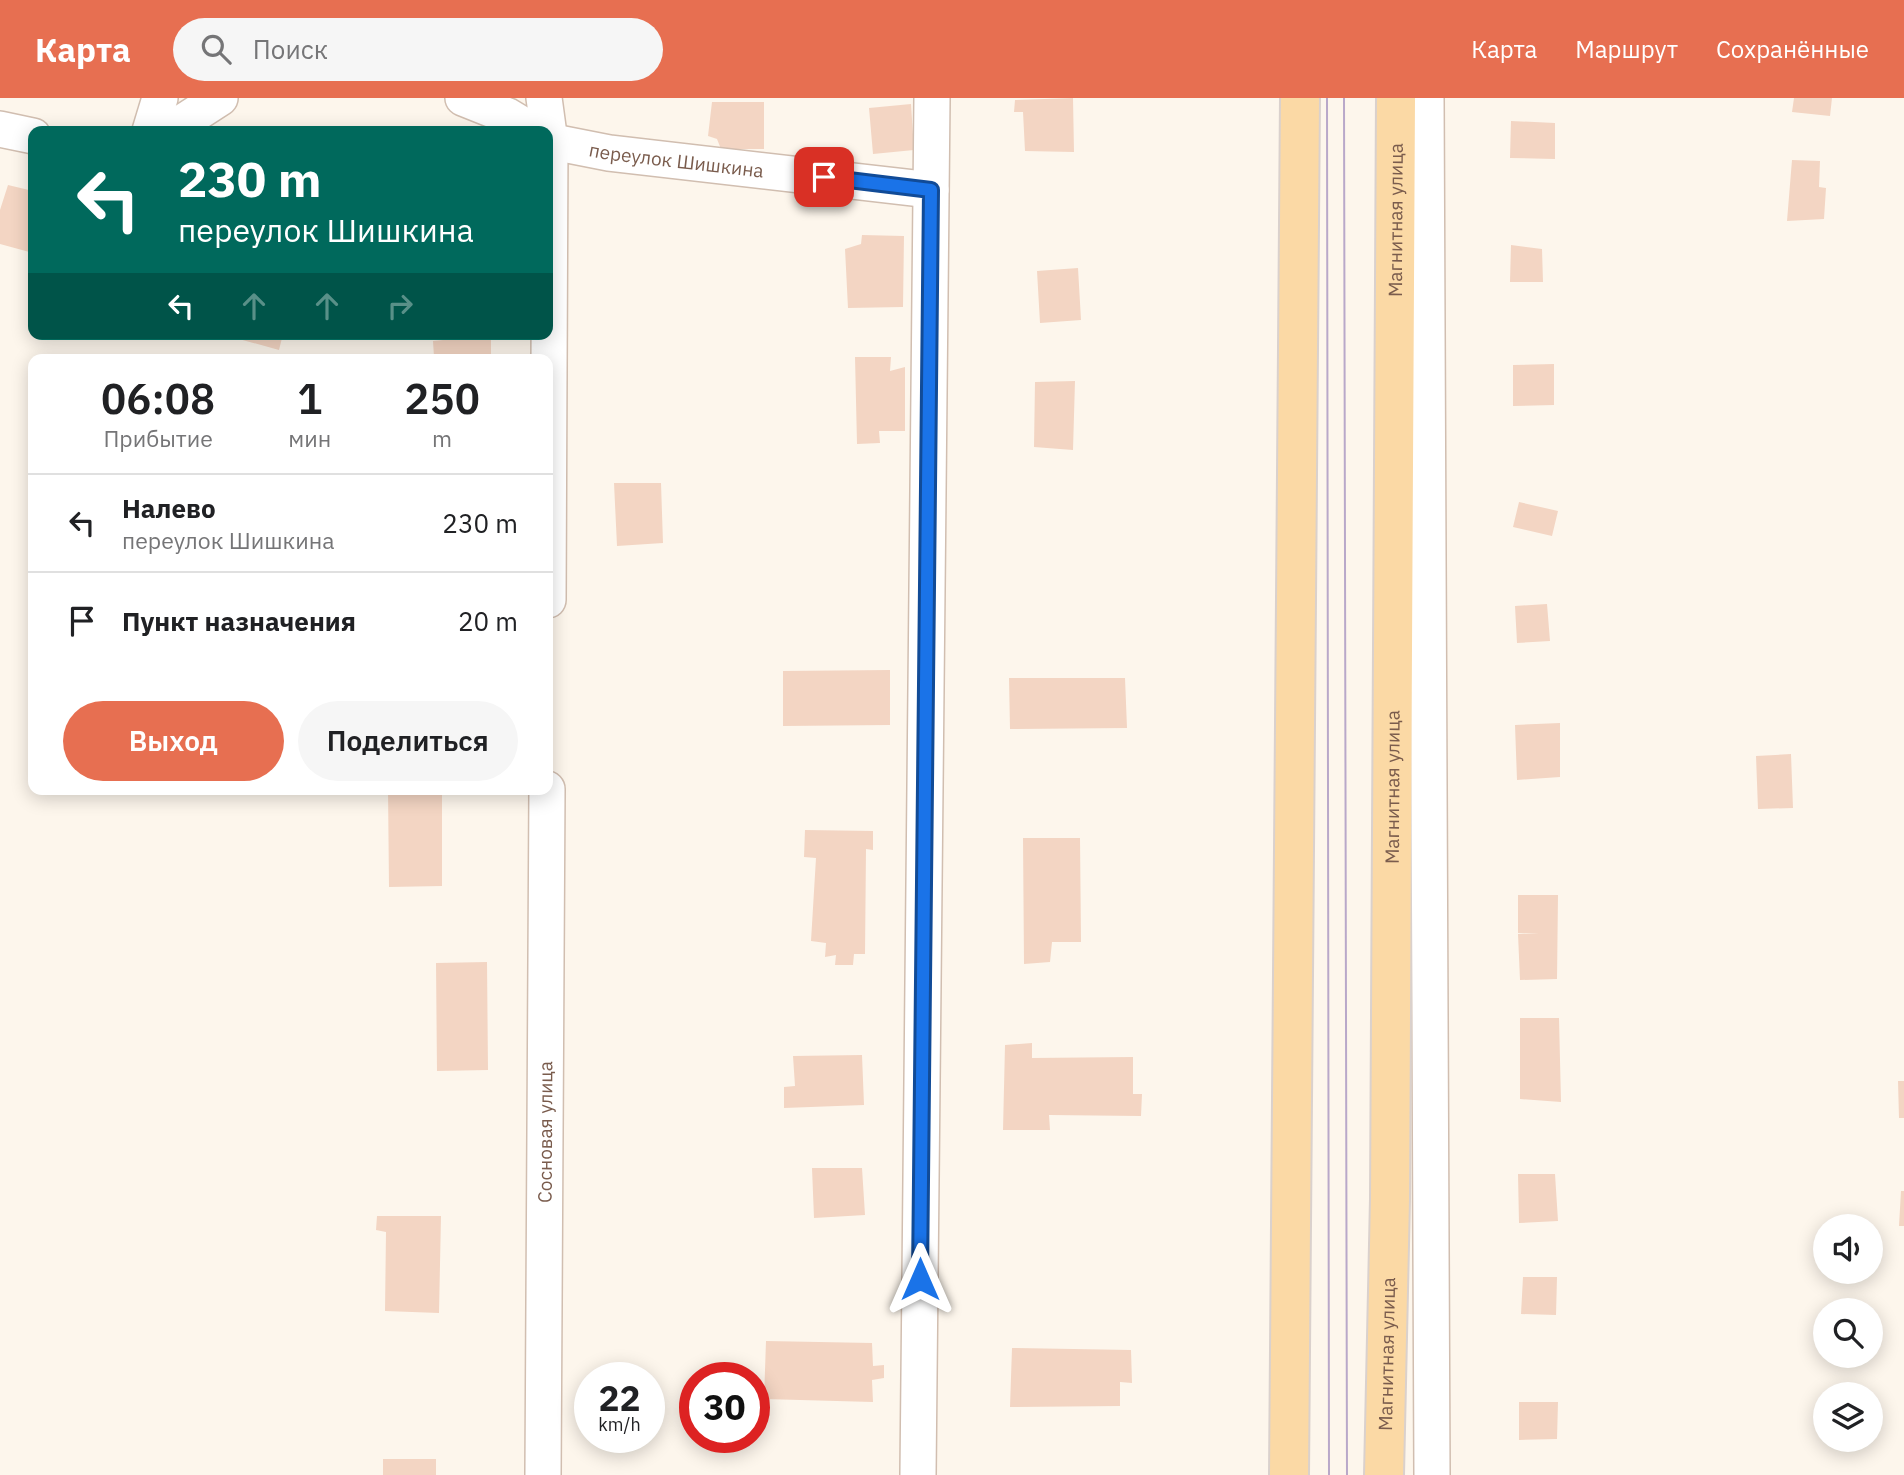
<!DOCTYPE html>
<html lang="ru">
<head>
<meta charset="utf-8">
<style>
	body { margin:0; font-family:"IBM Plex Sans",sans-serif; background:#f6f6f6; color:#202124; height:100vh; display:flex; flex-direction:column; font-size:26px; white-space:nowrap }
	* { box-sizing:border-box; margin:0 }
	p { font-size:23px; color:#757577 }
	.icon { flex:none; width:38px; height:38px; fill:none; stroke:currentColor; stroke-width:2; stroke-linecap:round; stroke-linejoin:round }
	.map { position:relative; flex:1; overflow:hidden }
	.side { position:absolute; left:28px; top:256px; width:525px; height:441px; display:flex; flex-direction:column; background:#fff; border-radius:14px; box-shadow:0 4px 18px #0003 }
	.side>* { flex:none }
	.hud { position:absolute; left:28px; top:28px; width:525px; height:214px; border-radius:14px; box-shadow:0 4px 18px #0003; background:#00695c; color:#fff; overflow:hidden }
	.buttons { position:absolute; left:1813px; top:1116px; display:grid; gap:14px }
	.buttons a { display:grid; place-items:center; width:70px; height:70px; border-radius:50%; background:#fff; box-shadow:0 4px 18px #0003; font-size:35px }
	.speed { position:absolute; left:574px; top:1264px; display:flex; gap:14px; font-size:35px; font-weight:700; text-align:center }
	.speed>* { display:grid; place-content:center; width:91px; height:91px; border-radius:50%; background:#fff; box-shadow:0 4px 18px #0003; line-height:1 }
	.speed small { font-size:18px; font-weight:400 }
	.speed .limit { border:10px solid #d22; background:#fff; color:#111 }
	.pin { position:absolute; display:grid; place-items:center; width:60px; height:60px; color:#fff; margin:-30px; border-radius:14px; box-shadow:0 4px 10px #0006 }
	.me { position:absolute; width:77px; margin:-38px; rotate:0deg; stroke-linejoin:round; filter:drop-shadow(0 0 5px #0008) }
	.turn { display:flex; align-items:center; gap:24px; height:147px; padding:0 35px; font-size:32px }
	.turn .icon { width:91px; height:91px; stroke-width:2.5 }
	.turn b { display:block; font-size:49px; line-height:60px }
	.lanes { display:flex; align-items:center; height:66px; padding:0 35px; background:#0003; justify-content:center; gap:35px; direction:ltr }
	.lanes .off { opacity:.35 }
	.eta { display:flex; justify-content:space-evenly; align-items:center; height:119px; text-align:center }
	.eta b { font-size:42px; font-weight:600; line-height:49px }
	.button { display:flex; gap:14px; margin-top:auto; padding:14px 35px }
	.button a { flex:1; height:80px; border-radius:42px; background:#e76f51; color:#fff; font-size:28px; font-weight:600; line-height:80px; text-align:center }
	.button a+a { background:#f6f6f6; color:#202124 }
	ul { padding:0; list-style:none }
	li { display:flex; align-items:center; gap:21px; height:98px; padding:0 35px; border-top:2px solid #e0e0e0 }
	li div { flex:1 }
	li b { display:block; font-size:26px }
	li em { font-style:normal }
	header { display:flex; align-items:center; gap:42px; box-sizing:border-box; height:98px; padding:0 35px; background:#e76f51; color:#fff }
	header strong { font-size:33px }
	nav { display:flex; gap:38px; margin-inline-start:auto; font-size:24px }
	.search { width:490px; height:63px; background:#f6f6f6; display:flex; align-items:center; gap:18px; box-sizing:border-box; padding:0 24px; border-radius:38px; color:#757577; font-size:26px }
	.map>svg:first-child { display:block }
	.building { fill:#f3d5c3 }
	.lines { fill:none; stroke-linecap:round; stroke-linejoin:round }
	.minor-casing { stroke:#d1beb0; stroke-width:38 }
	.primary-casing { stroke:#dad1cd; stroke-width:42 }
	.minor { stroke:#fff; stroke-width:35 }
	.primary { stroke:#fbd9a5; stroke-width:38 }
	.tram { stroke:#b9a8c9; stroke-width:2 }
	.route-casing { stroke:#114b97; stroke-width:18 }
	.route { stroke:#1a73e8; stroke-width:12 }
	.labels { text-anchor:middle; stroke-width:6; stroke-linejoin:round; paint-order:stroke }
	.street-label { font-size:19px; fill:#7a5c4d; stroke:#fffaf3 }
</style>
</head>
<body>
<header>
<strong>Карта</strong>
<div class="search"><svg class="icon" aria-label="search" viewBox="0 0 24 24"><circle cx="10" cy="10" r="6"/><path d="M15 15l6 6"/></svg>Поиск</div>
<nav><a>Карта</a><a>Маршрут</a><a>Сохранённые</a></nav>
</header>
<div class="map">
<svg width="1904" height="1377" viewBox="0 0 1904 1377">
	<rect width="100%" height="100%" fill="#fdf6ec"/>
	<path class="building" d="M1073 0 1074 54 1025 53 1023 14H1014L1015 2Z
		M1794 0H1832L1830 18 1792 14Z
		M712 4H764V51H721L717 41 708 38Z
		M911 6 914 52 873 56 869 10Z
		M1511 23 1555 25V61L1510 60Z
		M1792 62 1820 63 1819 89 1826 90 1824 121 1787 123Z
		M8 87 33 93V155L0 146V112Z
		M862 137 904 138 903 209 848 210 845 151 861 146Z
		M1511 147 1542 151 1543 184H1510Z
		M1078 170 1081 222 1040 225 1037 173Z
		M221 236H283L279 252Z
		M444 236H483V242L491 241V261L434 259 433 243 443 242Z
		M855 259H891L890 273 905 269V333H879L880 345 857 346Z
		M1554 266V307L1513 308V267Z
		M1075 283 1073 352 1034 349 1035 284Z
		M614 385H661L663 445 617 448Z
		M1519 404 1558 413 1552 438 1513 429Z
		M1547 506 1550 543 1517 545 1515 508Z
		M890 572V627L783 628V573Z
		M1009 580H1125L1127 630 1010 631Z
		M1560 625V679L1517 682 1515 627Z
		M1791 656 1793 710 1758 711 1756 658Z
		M388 691H442V788L389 789Z
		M805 732 873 733V752L866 751 865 856H854L853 867H835L836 857 825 859 826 845 811 843 816 760 804 759Z
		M1023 740H1080L1081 844H1052L1050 864 1024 866Z
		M1518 797H1558L1557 881 1520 882 1518 836 1539 835H1518Z
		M487 864 488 972 437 973 436 865Z
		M1520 920H1559L1561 1004 1520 1001Z
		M1032 945V960L1133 959V996H1142L1141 1018 1049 1017 1050 1032H1003L1005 947Z
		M862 957 864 1007 784 1010V989L795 988 793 958Z
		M1898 983H1904V1020H1899Z
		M812 1070H862L865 1117 814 1120Z
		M1518 1076H1555L1558 1123 1519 1125Z
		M1901 1093H1904V1128H1899Z
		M377 1118H441L439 1215 385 1213 386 1134 376 1132Z
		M1523 1179H1557L1556 1217 1521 1216Z
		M766 1243 872 1245 873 1268 884 1267V1280L872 1282 873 1304 764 1301Z
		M1012 1250 1131 1252 1132 1285 1120 1284V1308L1010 1309Z
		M1519 1304H1558L1557 1341 1519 1342Z
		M383 1361H436V1377H383Z"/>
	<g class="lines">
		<defs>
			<g id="minor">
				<path d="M463 0 508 18 533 33"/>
				<path d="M544 0 550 44 548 502"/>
				<path d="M1426 0 1432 1377"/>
				<path d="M0 31 33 38"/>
				<path d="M150 33 160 0"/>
				<path d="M169 33 220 0"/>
				<path id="s1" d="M548 43 609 55 931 92"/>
				<path id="s2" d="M543 1377 547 691"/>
				<path d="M918 1377 932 0"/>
			</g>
			<g id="primary">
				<path d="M1289 1377 1300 0"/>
				<path id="s3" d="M1384 1377 1390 1101 1396 0"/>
			</g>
		</defs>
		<use href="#minor" class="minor-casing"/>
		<use href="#primary" class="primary-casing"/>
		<use href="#minor" class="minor"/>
		<use href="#primary" class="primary"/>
		<path class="tram" d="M1327 0 1329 1377
			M1344 0 1347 1377"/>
	</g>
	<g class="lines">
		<defs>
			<path id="route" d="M824 79 931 92 920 1181"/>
		</defs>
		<use href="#route" class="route-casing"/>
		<use href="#route" class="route"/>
	</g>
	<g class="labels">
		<g class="street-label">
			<text dy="7" stroke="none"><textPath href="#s1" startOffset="130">переулок Шишкина</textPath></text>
			<text dy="7" stroke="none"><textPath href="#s3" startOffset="1255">Магнитная улица</textPath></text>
			<text dy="7" stroke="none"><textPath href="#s3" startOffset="688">Магнитная улица</textPath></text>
			<text dy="7" stroke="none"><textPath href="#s2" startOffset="343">Сосновая улица</textPath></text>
			<text dy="7" stroke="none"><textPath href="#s3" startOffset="121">Магнитная улица</textPath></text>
		</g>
	</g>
</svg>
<div class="buttons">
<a><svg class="icon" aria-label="sound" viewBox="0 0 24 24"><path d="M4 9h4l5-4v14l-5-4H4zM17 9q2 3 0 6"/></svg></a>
<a><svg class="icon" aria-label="search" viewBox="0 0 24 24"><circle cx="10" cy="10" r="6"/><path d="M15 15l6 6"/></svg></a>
<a><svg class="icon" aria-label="layers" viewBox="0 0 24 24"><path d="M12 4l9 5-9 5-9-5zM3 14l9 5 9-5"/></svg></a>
</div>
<div class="speed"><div>22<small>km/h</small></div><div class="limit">30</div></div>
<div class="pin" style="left:824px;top:79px;background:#d93025"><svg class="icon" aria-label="arrive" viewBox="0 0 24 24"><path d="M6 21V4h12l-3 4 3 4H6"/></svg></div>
<svg class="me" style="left:920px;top:1181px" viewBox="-20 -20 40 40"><path d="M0-17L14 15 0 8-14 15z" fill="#1a73e8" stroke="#fff" stroke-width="4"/></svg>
<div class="hud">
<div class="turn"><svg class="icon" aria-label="left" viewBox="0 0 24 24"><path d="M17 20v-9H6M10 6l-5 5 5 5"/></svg><div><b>230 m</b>переулок Шишкина</div></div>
<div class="lanes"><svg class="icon" aria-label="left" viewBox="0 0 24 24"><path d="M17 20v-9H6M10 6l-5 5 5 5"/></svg><svg class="icon off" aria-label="ahead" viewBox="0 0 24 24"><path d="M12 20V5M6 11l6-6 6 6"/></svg><svg class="icon off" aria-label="ahead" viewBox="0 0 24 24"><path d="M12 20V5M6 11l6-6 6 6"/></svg><svg class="icon off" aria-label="right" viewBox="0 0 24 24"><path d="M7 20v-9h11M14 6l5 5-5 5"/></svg></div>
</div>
<section class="side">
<div class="eta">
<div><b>06:08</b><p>Прибытие</p></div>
<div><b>1</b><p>мин</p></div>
<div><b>250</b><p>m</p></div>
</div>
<ul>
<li><svg class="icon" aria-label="left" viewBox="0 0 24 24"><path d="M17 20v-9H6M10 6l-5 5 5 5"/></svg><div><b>Налево</b><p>переулок Шишкина</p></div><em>230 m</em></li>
<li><svg class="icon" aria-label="arrive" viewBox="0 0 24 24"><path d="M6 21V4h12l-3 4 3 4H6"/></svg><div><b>Пункт назначения</b></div><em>20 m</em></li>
</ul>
<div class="button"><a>Выход</a><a>Поделиться</a></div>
</section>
</div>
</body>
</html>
